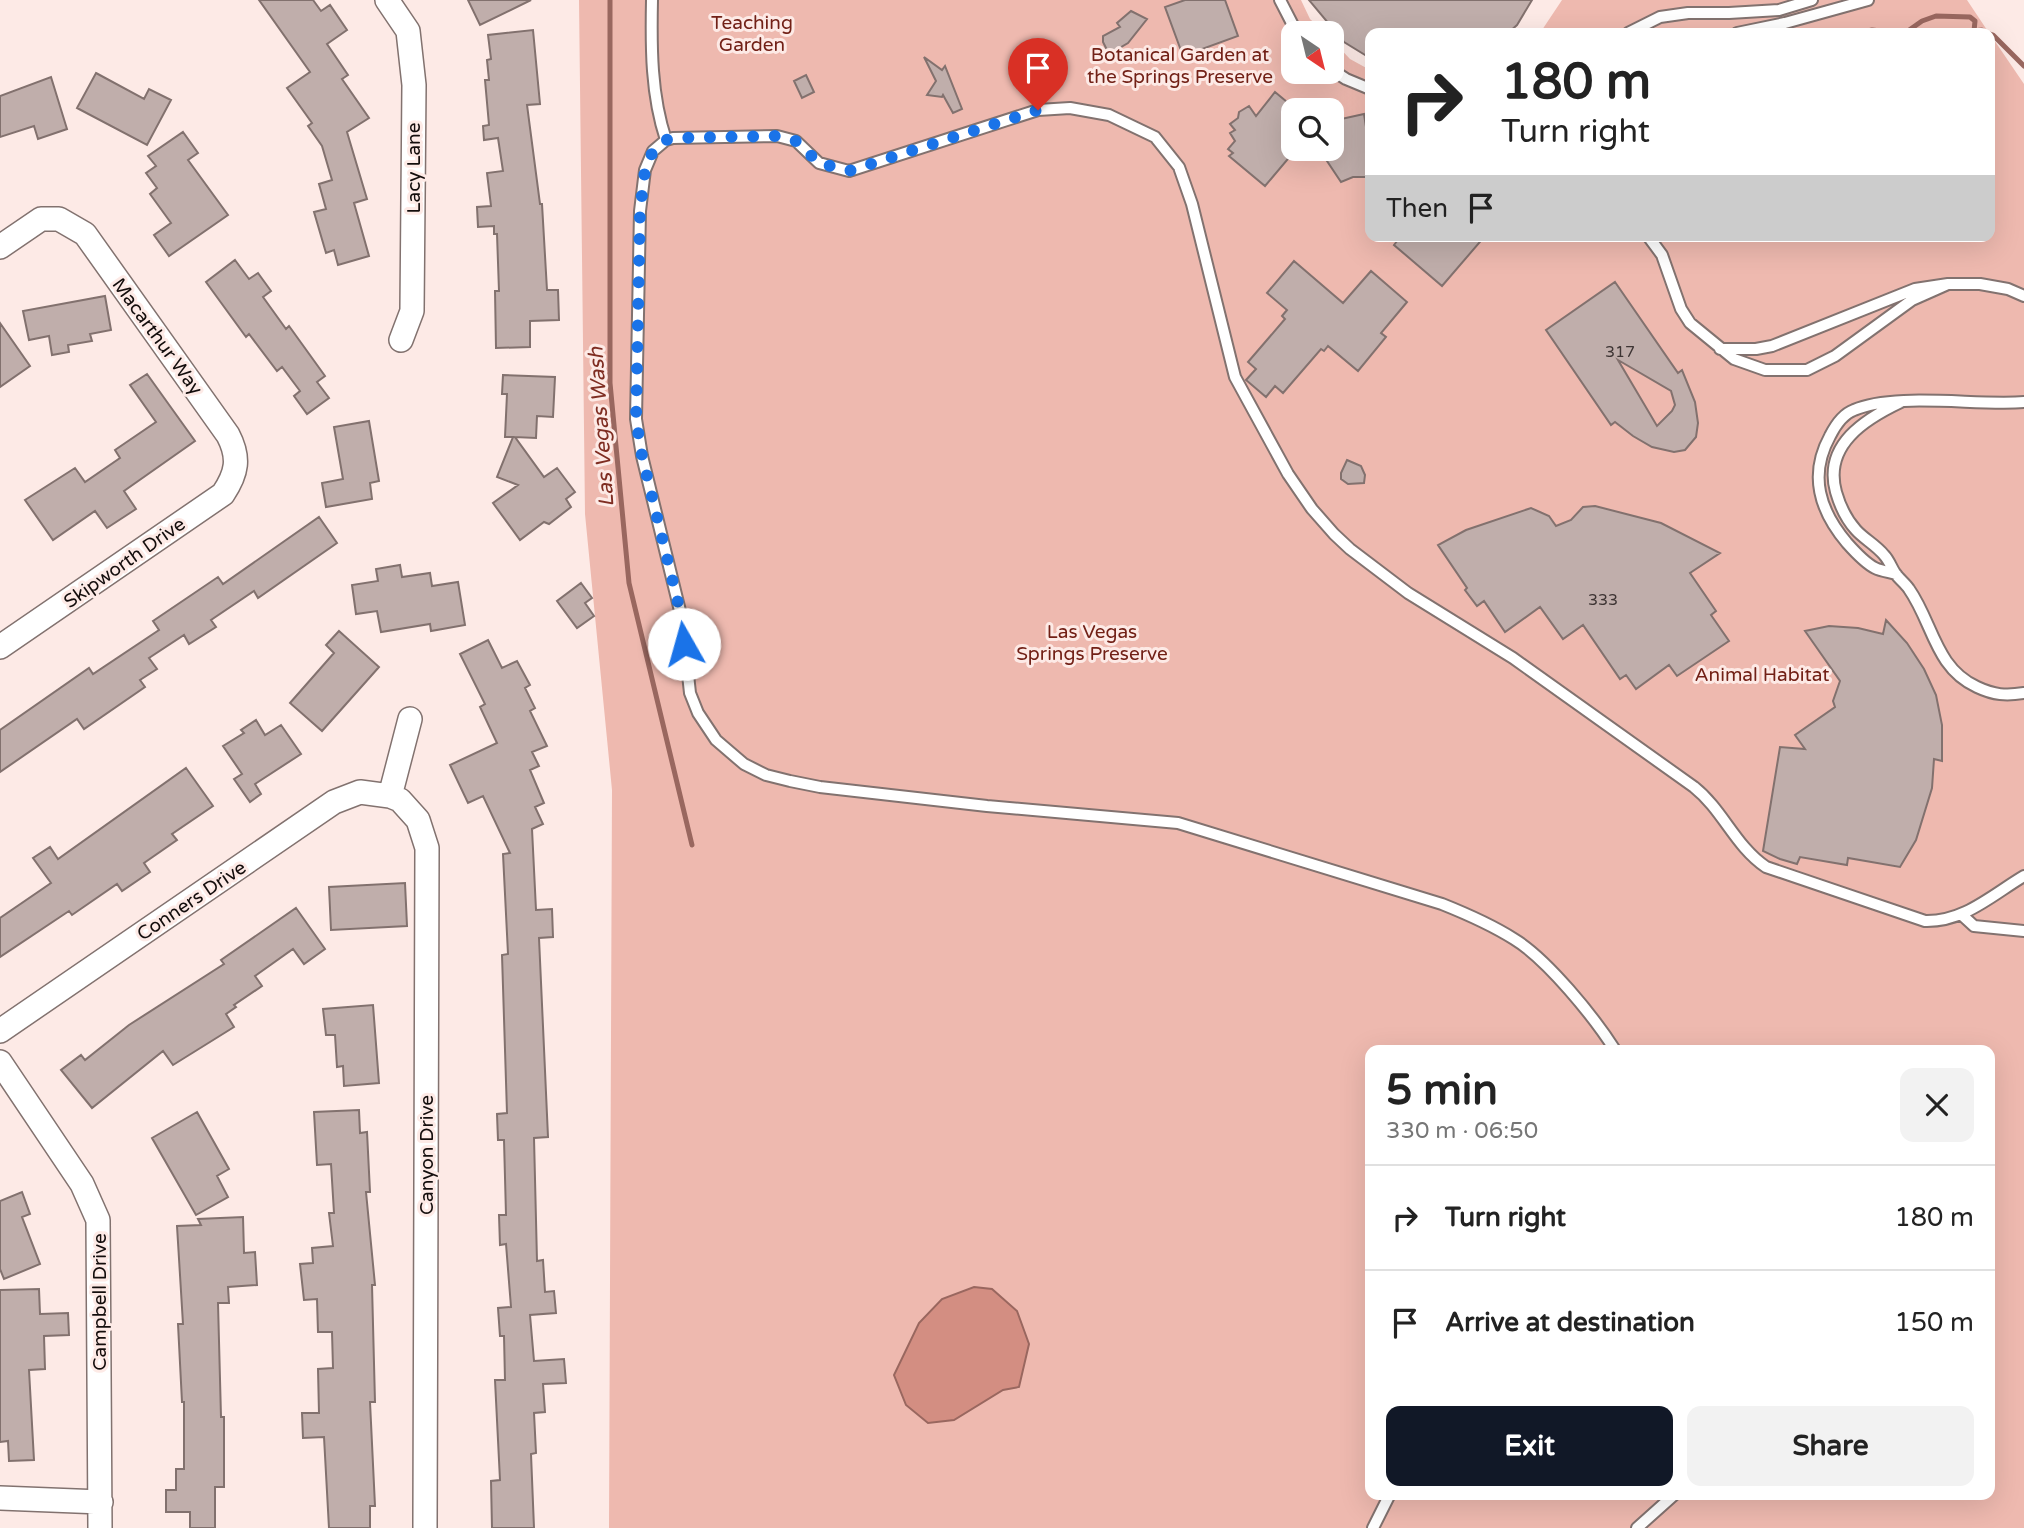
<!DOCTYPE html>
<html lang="en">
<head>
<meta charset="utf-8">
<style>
	body { margin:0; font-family:"Varela Round",sans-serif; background:#f2f2f2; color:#222; height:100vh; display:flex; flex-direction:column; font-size:26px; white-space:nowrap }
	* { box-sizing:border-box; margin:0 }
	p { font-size:23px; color:#767676 }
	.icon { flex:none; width:38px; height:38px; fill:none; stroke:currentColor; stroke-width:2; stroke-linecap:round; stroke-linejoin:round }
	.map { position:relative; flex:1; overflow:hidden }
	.details { position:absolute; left:1365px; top:1045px; width:630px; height:455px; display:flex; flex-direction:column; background:#fff; border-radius:14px; box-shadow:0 7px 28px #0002 }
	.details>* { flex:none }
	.top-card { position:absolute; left:1365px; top:28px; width:630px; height:214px; border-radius:14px; box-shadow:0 7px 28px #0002; background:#fff; color:#222; overflow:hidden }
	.needle { width:46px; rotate:145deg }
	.buttons { position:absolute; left:1281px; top:21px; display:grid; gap:14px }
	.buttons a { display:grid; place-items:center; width:63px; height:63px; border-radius:14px; background:#fff; box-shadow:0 7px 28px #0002; font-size:35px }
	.pin { position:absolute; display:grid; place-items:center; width:60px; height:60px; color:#fff; margin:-72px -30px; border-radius:50% 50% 50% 0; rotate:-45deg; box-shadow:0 0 7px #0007 }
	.pin .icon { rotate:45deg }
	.me { position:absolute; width:77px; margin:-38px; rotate:353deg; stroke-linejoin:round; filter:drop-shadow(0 0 5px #0008) }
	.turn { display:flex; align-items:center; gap:24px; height:147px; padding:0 21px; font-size:32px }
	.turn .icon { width:91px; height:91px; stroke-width:2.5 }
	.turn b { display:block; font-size:49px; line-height:60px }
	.then { display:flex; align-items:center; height:66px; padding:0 21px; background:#0003; gap:14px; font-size:26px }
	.round { display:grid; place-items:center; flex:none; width:74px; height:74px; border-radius:14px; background:#f2f2f2 }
	.summary { display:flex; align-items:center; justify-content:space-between; height:119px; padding:0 21px }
	h1 { font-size:42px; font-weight:700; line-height:52px }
	.cta { display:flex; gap:14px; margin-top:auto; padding:14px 21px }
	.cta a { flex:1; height:80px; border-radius:14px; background:#111827; color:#fff; font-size:28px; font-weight:700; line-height:80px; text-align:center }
	.cta a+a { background:#f2f2f2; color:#222 }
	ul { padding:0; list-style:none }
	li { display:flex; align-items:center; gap:21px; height:105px; padding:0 21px; border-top:2px solid #e0e0e0 }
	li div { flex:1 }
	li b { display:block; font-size:26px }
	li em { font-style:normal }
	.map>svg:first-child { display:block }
	.green { fill:#eeb9af; fill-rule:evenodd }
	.water { fill:#d38e82; stroke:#99675f; stroke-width:2 }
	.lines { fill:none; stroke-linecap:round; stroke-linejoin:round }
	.stream { stroke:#99675f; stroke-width:5 }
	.building { fill:#c0aeab; stroke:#82716e; stroke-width:2; fill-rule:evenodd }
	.service-casing { stroke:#82726f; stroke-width:14 }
	.minor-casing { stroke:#82726f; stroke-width:26 }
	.service { stroke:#fff; stroke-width:10 }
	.minor { stroke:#fff; stroke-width:23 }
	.route { stroke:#1a73e8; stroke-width:12; stroke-dasharray:0 21.6 }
	.labels { text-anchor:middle; stroke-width:6; stroke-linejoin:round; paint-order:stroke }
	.number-label { font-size:16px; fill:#3e3534 }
	.park-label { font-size:19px; fill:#722016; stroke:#fdeae6 }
	.street-label { font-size:19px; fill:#130d0c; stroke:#fdeae6 }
	.water-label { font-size:21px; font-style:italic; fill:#7f2d22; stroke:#fdeae6 }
</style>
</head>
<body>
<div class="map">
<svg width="2024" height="1528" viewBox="0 0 2024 1528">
	<rect width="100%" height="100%" fill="#fdeae6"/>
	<path class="green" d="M579 0H1301L1310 19 1325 33H1293V72H1332V40L1350 59 1370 70V236H1990V34L2024 84V1528H609L612 790 585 514ZM1293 110H1332V149H1293ZM1370 1050H1990V1494H1370Z
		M1562 0H1967L1989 33H1540Z"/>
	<path class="water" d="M974 1287 992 1289 1017 1311 1029 1344 1019 1387 1003 1390 954 1420 928 1423 906 1405 894 1375 919 1323 942 1299Z"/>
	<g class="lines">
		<path class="stream" d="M610 0V383L629 583 692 845
			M1858 33 1872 30 1899 33
			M1905 33 1922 21 1936 16 1970 17 1975 21 1974 31 1982 30 1986 33
			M1990 34 1993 35 2024 66"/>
	</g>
	<path class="building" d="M259 0H313L321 11 330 5 347 30 327 44 348 75 342 79 369 118 347 132 367 199 354 203 369 256 338 265 334 250 326 253 314 212 326 209 319 184 332 180 322 146 308 126 312 123 287 88 310 72Z
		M468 0H531L480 25Z
		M1185 0H1225L1238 36 1183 56 1165 7Z
		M1309 0H1532L1517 25 1508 33H1370V58L1344 42Z
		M1131 11 1147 19 1128 43 1109 54 1103 42V36L1120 27 1117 23Z
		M533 30 540 104 527 105 540 204H542L547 290H558L559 320 530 321V347L496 348 495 291H499L497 234H494V226L478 227 477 207 491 206 487 173 503 171 498 138 484 140 483 126 489 125 485 80H489L487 60 491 59 488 35Z
		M924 57 942 70 945 66 962 109 953 113 943 95 942 97 927 95 936 81Z
		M96 73 144 99 149 89 171 100 147 145 77 108Z
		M806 75 814 92 802 98 794 81Z
		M51 77 67 129 38 139 34 126 0 137V96Z
		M1275 92 1293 107V153L1265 186 1229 156 1233 153 1228 149 1235 141 1230 133 1235 130 1230 124 1238 118 1239 112 1249 106 1256 116Z
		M1364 114 1366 127 1370 128V177H1353L1341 182 1319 149H1332V121Z
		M183 132 198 153 188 160 228 215 169 256 154 235 171 223 150 194 157 188 146 173 156 166 148 156Z
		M1401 236H1485L1442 286 1394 245Z
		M235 260 249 279 258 273 271 291 263 297 286 329 289 326 325 376 317 382 329 398 307 414 294 396 300 391 282 367 277 371 249 334 246 337 206 282Z
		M1294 261 1343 303 1371 271 1407 302 1381 333 1386 337 1358 371 1328 346 1324 351 1321 349 1283 393 1275 386 1266 397 1246 380 1256 369 1248 362 1285 319 1282 316 1287 310 1267 293Z
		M1615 282 1678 373 1682 370 1695 402 1698 423 1696 437 1685 450 1674 452 1652 447 1633 436 1615 422 1611 425 1546 330ZM1618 360 1671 391 1675 405 1672 411 1657 426Z
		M105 296 111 330 90 334 92 341 68 345 69 352 52 355 49 336 29 340 23 311Z
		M0 323 30 366 0 387Z
		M147 374 195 441 124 491 136 509 107 528 95 511 53 540 25 500 75 468 85 482 120 458 115 450 156 422 130 385Z
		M503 375 555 377 553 417 537 416 536 438 515 437 544 477 557 468 575 492 566 499 571 507 549 524 544 522 520 540 493 503 518 485 497 477 513 437H505L507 394H502Z
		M369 421 379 481 370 483 372 499 326 507 322 483 343 479 334 427Z
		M1347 460 1361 466 1365 475 1364 483 1348 484 1341 479V473Z
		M1595 506 1661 523 1720 553 1690 573 1716 611 1711 615 1729 641 1677 676 1669 665 1636 689 1626 675 1620 679 1583 625 1563 639 1540 607 1505 632 1484 601 1477 606 1465 590 1467 588 1438 545 1466 530 1531 508 1549 516 1556 526 1571 520 1583 507Z
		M319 517 337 543 258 598 254 591 211 620 216 627 189 644 184 635 149 658 157 669 140 680 145 687 84 729 77 719 0 772V730L89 668 93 674 159 630 153 621 218 577 223 584Z
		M400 565 402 577 430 573 432 586 458 582 465 625 431 631 430 624 381 632 377 611 356 614 352 585 378 581 376 569Z
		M581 583 592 598 585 603 594 616 577 628 557 601Z
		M1886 620 1907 643 1924 669 1936 695 1942 725V761L1934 759 1932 788 1916 840 1900 867 1848 858 1847 865 1800 857 1797 864 1780 859 1763 851 1780 747 1805 749 1795 735 1835 707 1833 701 1840 681 1805 631 1829 626 1858 628 1883 634Z
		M339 631 379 667 322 731 290 703 334 653 326 645Z
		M488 640 502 668 517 661 530 685 525 688 535 708 530 711 547 746 532 752 539 766 530 770 544 803 535 807 543 824 532 829 536 910 552 909 553 937 539 938 548 1137 534 1138 537 1261 543 1260 545 1292 554 1291 556 1313 530 1315 534 1361 564 1359 566 1383 543 1384 545 1412 534 1413 536 1453 531 1454 534 1528H492L491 1481 500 1480 495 1380H505L504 1336H500L498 1308 511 1307 506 1244 500 1245 499 1215H506L504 1140H498L497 1114 507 1113 502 955 508 954 503 854 510 853 483 796 468 803 450 765 497 743 480 707 485 704 460 654Z
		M256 720 265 735 281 725 301 754 255 784 261 794 250 802 234 779 242 774 223 746 244 733 241 730Z
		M186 768 213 806 172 834 177 840 144 863 150 872 122 891 117 884 72 915 69 911 0 957V918L51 883 33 858 50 847 58 859Z
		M405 883 407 926 331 930 329 887Z
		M296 908 325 949 304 964 293 949 255 976 262 986 234 1005 236 1007 226 1014 234 1027 173 1065 163 1051 92 1108 61 1070 81 1055 85 1060 129 1025 224 964 221 960Z
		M373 1005 379 1083 344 1086 343 1066 337 1067 335 1035H326L323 1009Z
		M359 1110 360 1133 367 1132 370 1192H366L375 1285H372L375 1402H370L375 1506H370V1528H329L324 1437 303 1438 302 1413H319L318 1369 333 1368 332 1332H318L317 1299 304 1300 300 1264 313 1263 312 1248 333 1246 329 1213H334L331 1164 317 1165 314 1112Z
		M197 1112 229 1169 217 1176 228 1197 196 1215 152 1138Z
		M22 1192 30 1214 22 1217 40 1264 4 1279 0 1269V1201Z
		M243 1217 244 1253 255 1252 257 1285 228 1287 229 1303H218L221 1417H224V1487H215V1528H190V1512H166V1490H176V1469H184V1402H182L178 1324H183L177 1226 201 1225 198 1219Z
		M39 1289 40 1314 68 1313 69 1335 44 1336 45 1369 29 1370 34 1460 9 1461 8 1441 0 1442V1290Z"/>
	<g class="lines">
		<defs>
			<path id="service" d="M652 0C651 47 651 95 666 140
				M1280 0 1297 33
				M1628 33 1660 17 1688 13H1729L1779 10 1812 0
				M1737 33 1785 23 1868 0
				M1332 70 1346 79 1370 89
				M1648 236 1662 255 1681 309 1690 323 1734 359 1765 370H1807L1835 356 1912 300 1948 284
				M1720 349H1756L1772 346 1915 289 1948 284H1980L2008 289 2024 296
				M1901 402C1865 419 1823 445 1836 492 1840 506 1846 519 1856 530 1864 539 1876 545 1884 555 1889 560 1891 567 1895 573 1899 579 1905 583 1909 589 1933 623 1935 668 1977 687 1994 695 2006 696 2024 693
				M1896 574C1889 572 1881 571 1875 568 1865 563 1855 552 1847 543 1820 511 1808 476 1830 436 1835 426 1843 414 1854 410 1894 392 1978 406 2024 402
				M1962 915 1974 926 2024 931
				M1615 1050C1594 1017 1547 959 1514 939 1492 925 1467 914 1442 904L1178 823 987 806 820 787 790 781 766 775 744 764 716 740 698 713 690 693 682 619 642 456 636 419 640 211 645 170 653 151 666 140 673 138 777 136 796 141 819 163 849 171 1038 110 1070 108 1109 115 1155 137 1179 167 1192 204 1235 377 1288 474 1312 509 1334 534 1350 549 1408 593 1513 658 1694 787C1723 810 1735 846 1766 867L1925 921C1964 922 1992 895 2024 876
				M1373 1528 1390 1494
				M1637 1528 1675 1494"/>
			<path id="minor" d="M387 0 408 31 414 85 412 311 401 340
				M0 247 41 219H59L85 234 228 435C240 458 237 473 223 494L0 647
				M390 796 410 719
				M0 1031 334 802 360 792 390 796 400 800 418 820 427 848 425 1528
				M0 1062 82 1184 98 1220 100 1528
				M0 1498 101 1502"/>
		</defs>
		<use href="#service" class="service-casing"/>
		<use href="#minor" class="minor-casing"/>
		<use href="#service" class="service"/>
		<use href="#minor" class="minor"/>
	</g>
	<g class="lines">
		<path class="route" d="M684 644 682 619 642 456 636 419 640 211 645 170 653 151 666 140 673 138 777 136 796 141 819 163 849 171 1038 110"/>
	</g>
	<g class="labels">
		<g class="number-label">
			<text x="1620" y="357">317</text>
			<text x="1603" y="605">333</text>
		</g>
		<g class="park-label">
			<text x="752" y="29">Teaching<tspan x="752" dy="22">Garden</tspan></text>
			<text x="1180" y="61">Botanical Garden at<tspan x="1180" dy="22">the Springs Preserve</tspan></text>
			<text x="1092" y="638">Las Vegas<tspan x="1092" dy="22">Springs Preserve</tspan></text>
			<text x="1762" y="681">Animal Habitat</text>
		</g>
		<g class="street-label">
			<text transform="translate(413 168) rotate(-90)" y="7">Lacy Lane</text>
			<text transform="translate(158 336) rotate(54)" y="7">Macarthur Way</text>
			<text transform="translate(124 562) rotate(-35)" y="7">Skipworth Drive</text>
			<text transform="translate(191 900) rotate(-34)" y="7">Conners Drive</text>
			<text transform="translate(426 1155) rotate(-90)" y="7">Canyon Drive</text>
			<text transform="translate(99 1302) rotate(-90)" y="7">Campbell Drive</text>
		</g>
		<g class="water-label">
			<text transform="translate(601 427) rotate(-94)" y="7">Las Vegas Wash</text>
		</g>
	</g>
</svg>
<div class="buttons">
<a><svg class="needle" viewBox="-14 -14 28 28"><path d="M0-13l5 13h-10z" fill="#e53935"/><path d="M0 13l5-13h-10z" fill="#767676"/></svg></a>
<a><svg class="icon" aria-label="search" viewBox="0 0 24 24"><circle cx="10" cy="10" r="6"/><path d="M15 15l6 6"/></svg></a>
</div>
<div class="pin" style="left:1038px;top:110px;background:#d93025"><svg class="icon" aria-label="arrive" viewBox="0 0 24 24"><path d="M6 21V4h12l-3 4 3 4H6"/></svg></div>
<svg class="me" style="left:684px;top:644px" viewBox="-20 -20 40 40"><circle r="19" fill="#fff"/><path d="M0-13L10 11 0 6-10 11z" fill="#1a73e8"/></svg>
<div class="top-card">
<div class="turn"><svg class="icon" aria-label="right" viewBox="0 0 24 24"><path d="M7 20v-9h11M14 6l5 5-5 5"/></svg><div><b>180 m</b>Turn right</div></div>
<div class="then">Then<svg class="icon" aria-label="arrive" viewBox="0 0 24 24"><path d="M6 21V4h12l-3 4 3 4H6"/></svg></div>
</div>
<section class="details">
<div class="summary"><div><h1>5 min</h1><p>330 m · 06:50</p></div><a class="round"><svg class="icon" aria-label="close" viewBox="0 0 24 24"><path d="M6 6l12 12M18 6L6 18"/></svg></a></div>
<ul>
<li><svg class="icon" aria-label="right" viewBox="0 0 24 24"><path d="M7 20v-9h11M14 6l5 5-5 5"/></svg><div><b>Turn right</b></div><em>180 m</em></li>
<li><svg class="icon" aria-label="arrive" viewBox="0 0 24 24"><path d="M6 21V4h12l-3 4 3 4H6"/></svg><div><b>Arrive at destination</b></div><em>150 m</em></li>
</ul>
<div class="cta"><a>Exit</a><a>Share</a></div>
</section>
</div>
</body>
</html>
